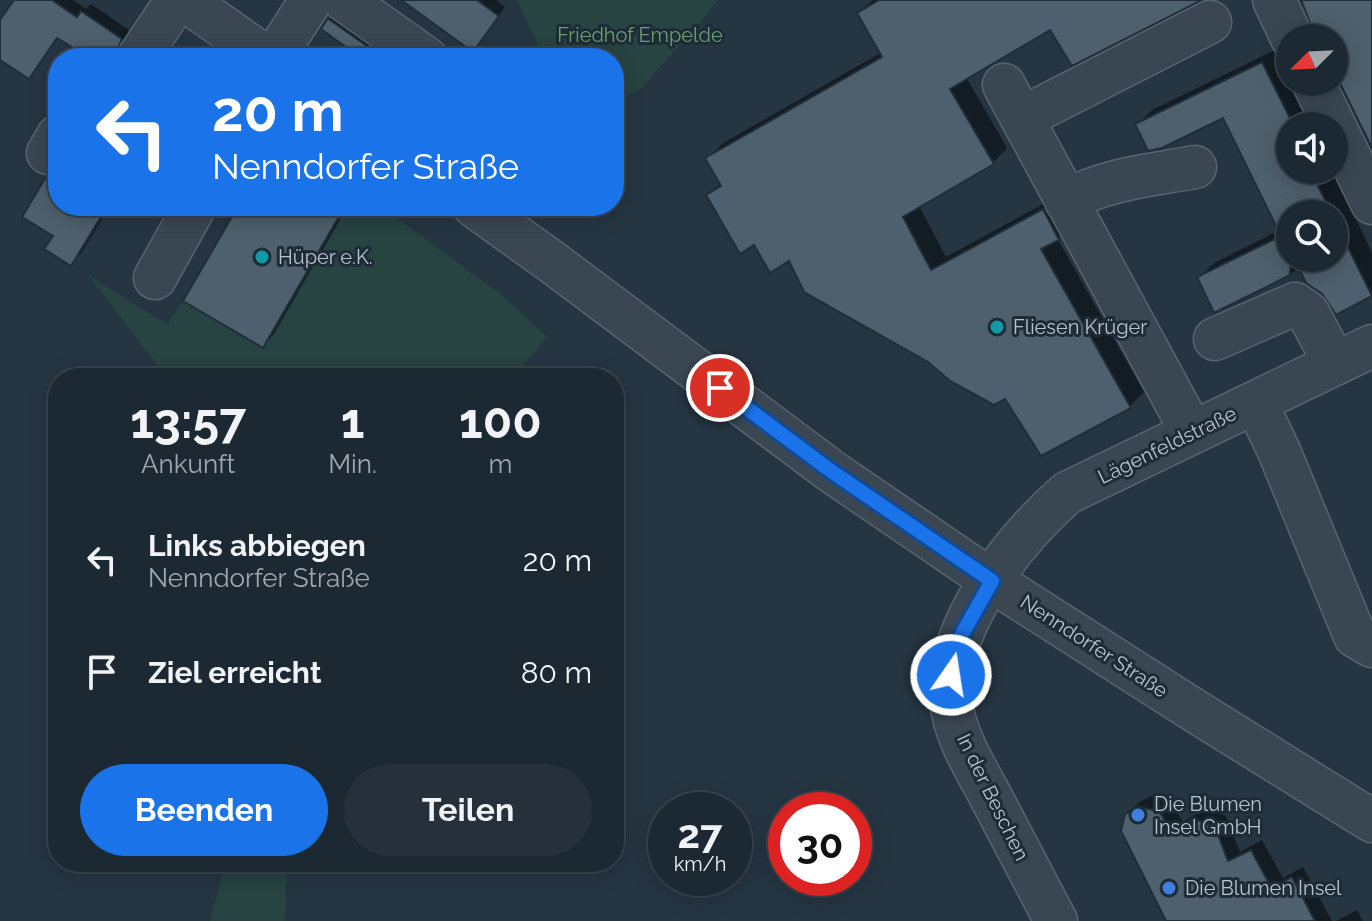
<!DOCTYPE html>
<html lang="de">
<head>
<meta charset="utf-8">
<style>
	body { margin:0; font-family:Raleway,sans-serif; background:#25303a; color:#f1f3f6; height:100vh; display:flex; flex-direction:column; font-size:30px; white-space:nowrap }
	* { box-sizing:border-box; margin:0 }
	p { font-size:26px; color:#a0a6ac }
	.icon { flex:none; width:44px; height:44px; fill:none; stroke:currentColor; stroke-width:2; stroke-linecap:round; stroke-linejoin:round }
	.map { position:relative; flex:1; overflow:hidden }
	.details { position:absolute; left:48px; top:368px; width:576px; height:504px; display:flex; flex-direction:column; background:#1c2832; border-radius:32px; box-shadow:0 4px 20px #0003,0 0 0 2px #3a444d }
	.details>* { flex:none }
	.guide { position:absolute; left:48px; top:48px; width:576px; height:168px; border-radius:32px; box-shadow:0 4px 20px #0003,0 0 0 2px #3a444d; background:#1a73e8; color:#fff; overflow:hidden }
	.needle { width:52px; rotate:246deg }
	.buttons { position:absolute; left:1276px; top:24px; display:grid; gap:16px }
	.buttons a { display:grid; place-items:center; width:72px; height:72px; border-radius:50%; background:#1c2832; box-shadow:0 4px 20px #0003,0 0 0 2px #3a444d; font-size:40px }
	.speed { position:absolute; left:648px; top:792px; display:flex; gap:16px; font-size:40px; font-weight:700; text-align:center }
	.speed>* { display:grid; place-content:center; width:104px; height:104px; border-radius:50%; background:#1c2832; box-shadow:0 4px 20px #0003,0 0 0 2px #3a444d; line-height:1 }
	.speed small { font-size:20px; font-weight:400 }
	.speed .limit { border:12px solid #d22; background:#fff; color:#111 }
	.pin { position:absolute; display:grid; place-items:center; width:68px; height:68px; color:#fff; margin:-34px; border:4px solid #fff; border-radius:50%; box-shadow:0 2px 8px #0007 }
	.me { position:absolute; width:88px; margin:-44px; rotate:13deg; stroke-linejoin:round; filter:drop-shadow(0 0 6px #0008) }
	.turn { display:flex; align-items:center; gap:28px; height:168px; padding:0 32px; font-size:36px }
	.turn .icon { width:104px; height:104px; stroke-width:2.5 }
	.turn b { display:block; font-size:56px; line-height:68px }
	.eta { display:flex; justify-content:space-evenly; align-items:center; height:136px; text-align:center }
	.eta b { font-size:48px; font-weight:700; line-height:56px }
	.primary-button { display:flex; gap:16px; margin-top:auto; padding:16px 32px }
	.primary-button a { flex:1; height:92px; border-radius:48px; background:#1a73e8; color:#fff; font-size:32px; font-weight:700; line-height:92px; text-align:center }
	.primary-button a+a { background:#25303a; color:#f1f3f6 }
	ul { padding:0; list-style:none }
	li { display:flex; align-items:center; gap:24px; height:112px; padding:0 32px }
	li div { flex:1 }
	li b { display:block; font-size:30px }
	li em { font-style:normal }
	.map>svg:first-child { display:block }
	.green { fill:#274342 }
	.shadow { fill:#0007; fill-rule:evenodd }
	.building { fill:#4e606d; stroke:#202e39; stroke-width:2 }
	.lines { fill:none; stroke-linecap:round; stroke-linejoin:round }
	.minor-casing { stroke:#58656f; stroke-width:45 }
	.minor { stroke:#3a4752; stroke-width:42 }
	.route-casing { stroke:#114b97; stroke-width:20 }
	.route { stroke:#1a73e8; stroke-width:14 }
	.culture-dot { fill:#0f9aa8; stroke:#1e2c37; stroke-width:3 }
	.shop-dot { fill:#3f7fe0; stroke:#1e2c37; stroke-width:3 }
	.labels { text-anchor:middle; stroke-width:6; stroke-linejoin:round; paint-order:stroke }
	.park-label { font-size:20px; fill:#6d9d72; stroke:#1e2c37 }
	.poi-label { font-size:20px; fill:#b7c2cc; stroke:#1e2c37; text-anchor:start }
	.street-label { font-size:20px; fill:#b7c2cc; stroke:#1e2c37 }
</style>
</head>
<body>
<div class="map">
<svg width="1372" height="921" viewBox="0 0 1372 921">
	<rect width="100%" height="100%" fill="#253542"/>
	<path class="green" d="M517 0H719L642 88 614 101V58H544Z
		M347 206H381L503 296 547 337 513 378H167L88 275 167 324 183 301 263 347Z
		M226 862H290L286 883 285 921H210Z"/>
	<path class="shadow" d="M16 0H73L86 9 91 4 129 30 122 45 124 58H94L58 37 29 77 0 58V24Z
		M404 0H496L505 7 480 41Z
		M873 0H1196L1051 27 966 77 1007 148 993 163 919 206 946 257 1058 196 1072 224 1057 238 1144 392 1130 406 1005 396 929 360 790 259 755 243 709 195 722 182 708 159 722 144 882 52 859 13Z
		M333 16 392 58H364L323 29Z
		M1277 49 1290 75V82H1293L1315 126H1290V170H1333L1372 253V294L1337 312 1301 268 1215 310 1199 277 1214 263 1280 230 1224 115 1138 124 1152 110ZM1290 214H1334V258H1290Z
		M507 52 516 58H501Z
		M58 168V206H110L82 252 71 263 56 235 48 178Z
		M240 206H348L274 334 263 345Z
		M1151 796 1170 800 1183 822 1206 808 1226 816 1240 852 1262 840 1283 878 1303 867 1332 921H1168L1127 815 1138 803Z
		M1357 910 1363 921H1336Z"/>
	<path class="building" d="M14 0H52L77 17 81 11 122 39 114 58H90L57 38 29 79 0 60V20Z
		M401 0H477L499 16 473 52Z
		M879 0H1202L1072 66 1050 30 950 89 994 164 903 217 931 270 1043 209 1059 240 1041 249 1131 408 1041 456 1005 399 994 405 950 381 928 362 804 292 789 261 770 273 754 245 740 254 706 195 721 186 705 158 882 57 857 13Z
		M1301 0H1372V148L1334 71V38H1316Z
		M328 18 330 20 384 58H361L321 29Z
		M1262 62 1294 126H1288L1290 170H1329L1333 178 1318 186 1332 214H1290V275L1214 313 1197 277 1281 236 1223 118 1162 148 1148 151 1135 124Z
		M58 174V206H87L102 215 71 266 44 249 53 236 22 217 46 177Z
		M238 206H329L341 213 263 348 183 301Z
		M1334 219 1372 296 1336 315 1322 294 1306 283 1294 258H1334Z
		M1139 807 1159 811 1172 832 1193 818 1215 827 1228 861 1251 850 1271 887 1292 877 1315 921H1166L1121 831 1125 814Z"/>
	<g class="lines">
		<defs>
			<path id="minor" d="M185 0 267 58
				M344 0 426 58
				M1274 0 1292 38
				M138 58 177 0
				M274 58 311 0
				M1313 82 1372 203
				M1004 85 1192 432
				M1022 118 1210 22
				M48 153 58 136
				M1066 201C1105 179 1152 175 1195 167
				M474 206 552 262 831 471 992 581 1200 714 1372 821
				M155 278 195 206
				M1215 339 1295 304 1308 313 1335 364
				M1256 403 1279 451 1355 636 1372 646
				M1056 921C1035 881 1014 841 993 801 977 770 954 736 951 700 944 626 1015 539 1067 493L1372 346"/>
		</defs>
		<use href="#minor" class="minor-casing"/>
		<use href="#minor" class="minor"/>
	</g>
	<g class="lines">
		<defs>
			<path id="route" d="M720 388 831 471 992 581 957 643 951 675"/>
		</defs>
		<use href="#route" class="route-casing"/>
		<use href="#route" class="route"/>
	</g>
	<g class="culture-dot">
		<circle cx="262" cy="257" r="8"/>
		<circle cx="997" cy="327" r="8"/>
	</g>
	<g class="shop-dot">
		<circle cx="1138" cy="815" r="8"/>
		<circle cx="1169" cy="888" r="8"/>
	</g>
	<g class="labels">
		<g class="park-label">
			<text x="640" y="42">Friedhof Empelde</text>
		</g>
		<g class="poi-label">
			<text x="278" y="264">Hüper e.K.</text>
			<text x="1013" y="334">Fliesen Krüger</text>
			<text x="1154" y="811">Die Blumen<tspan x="1154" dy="23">Insel GmbH</tspan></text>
			<text x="1185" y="895">Die Blumen Insel</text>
		</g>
		<g class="street-label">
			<text transform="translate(1167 445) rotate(-26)" y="7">Lägenfeldstraße</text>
			<text transform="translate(1094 646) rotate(33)" y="7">Nenndorfer Straße</text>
			<text transform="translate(993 797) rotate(64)" y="7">In der Beschen</text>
		</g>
	</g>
</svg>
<div class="buttons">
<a><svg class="needle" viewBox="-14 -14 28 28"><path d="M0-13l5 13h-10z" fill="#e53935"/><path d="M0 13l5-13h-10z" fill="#a0a6ac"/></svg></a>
<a><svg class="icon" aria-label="sound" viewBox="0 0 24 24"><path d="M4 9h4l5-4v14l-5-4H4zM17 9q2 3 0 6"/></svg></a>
<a><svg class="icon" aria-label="search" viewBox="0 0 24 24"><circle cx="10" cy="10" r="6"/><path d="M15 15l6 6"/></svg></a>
</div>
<div class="speed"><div>27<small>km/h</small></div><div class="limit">30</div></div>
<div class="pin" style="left:720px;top:388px;background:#d93025"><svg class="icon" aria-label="arrive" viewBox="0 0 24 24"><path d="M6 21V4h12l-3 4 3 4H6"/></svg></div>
<svg class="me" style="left:951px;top:675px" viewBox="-20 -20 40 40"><circle r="17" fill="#1a73e8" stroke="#fff" stroke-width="3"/><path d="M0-11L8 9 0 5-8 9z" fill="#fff"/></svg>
<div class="guide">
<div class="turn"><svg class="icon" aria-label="left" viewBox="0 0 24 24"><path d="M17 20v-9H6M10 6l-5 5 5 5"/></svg><div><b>20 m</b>Nenndorfer Straße</div></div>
</div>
<section class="details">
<div class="eta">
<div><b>13:57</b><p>Ankunft</p></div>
<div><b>1</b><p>Min.</p></div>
<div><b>100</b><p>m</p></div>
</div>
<ul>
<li><svg class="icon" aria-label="left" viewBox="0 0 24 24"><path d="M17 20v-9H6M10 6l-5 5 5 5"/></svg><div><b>Links abbiegen</b><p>Nenndorfer Straße</p></div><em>20 m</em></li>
<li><svg class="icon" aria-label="arrive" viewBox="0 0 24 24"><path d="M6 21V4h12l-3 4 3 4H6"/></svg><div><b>Ziel erreicht</b></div><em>80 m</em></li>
</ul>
<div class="primary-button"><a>Beenden</a><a>Teilen</a></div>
</section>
</div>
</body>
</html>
